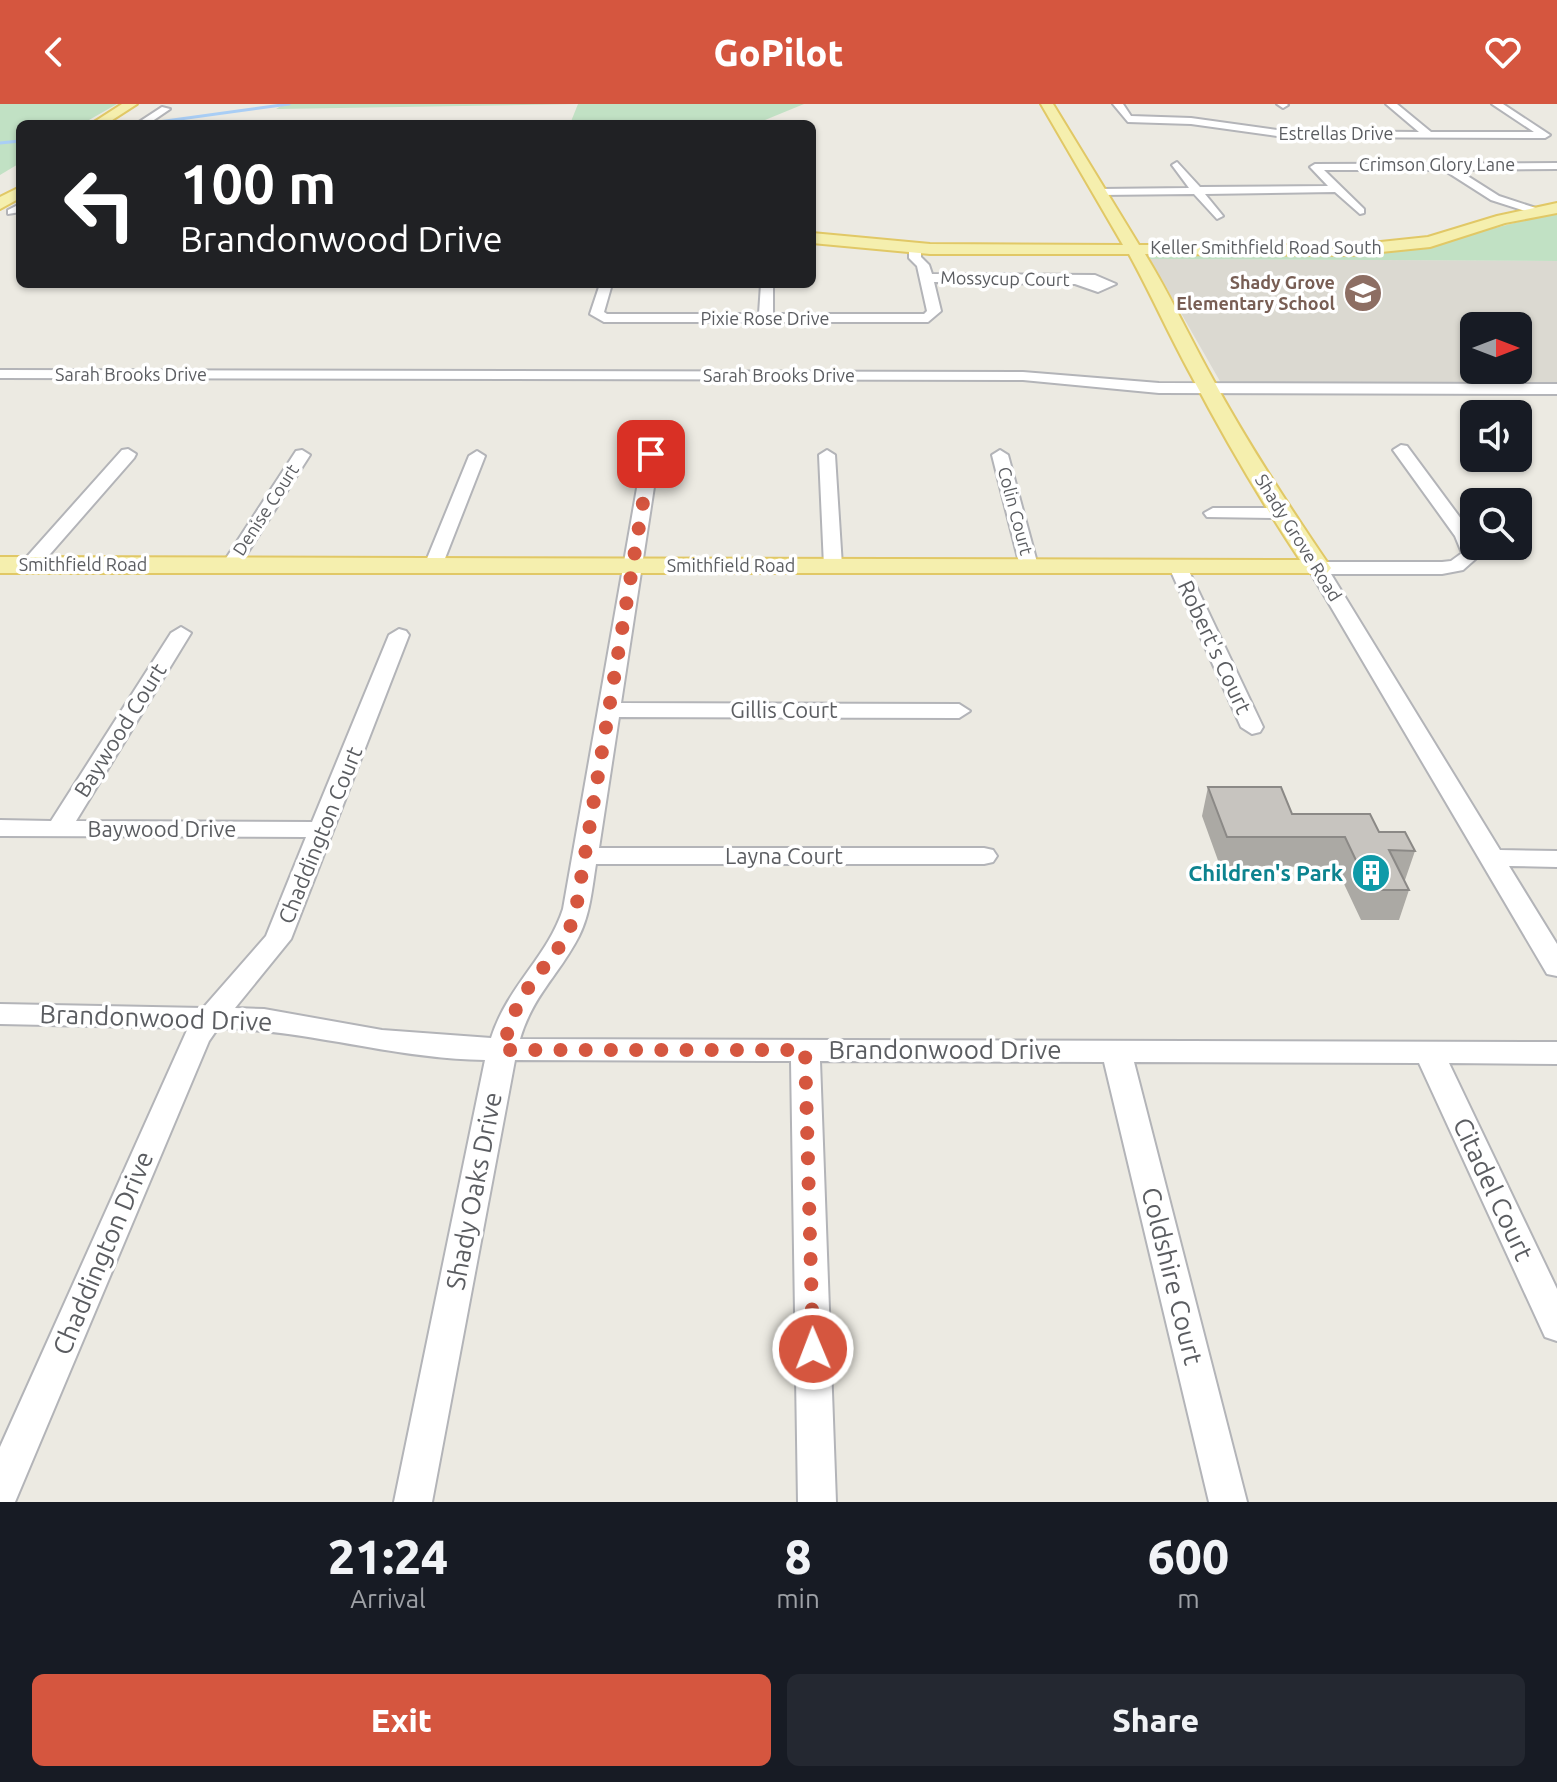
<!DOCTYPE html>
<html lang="en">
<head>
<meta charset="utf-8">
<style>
	body { margin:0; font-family:Ubuntu,sans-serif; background:#242831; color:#f1f3f6; height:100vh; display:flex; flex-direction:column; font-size:30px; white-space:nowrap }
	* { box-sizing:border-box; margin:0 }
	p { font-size:26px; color:#9ea1a6 }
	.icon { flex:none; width:44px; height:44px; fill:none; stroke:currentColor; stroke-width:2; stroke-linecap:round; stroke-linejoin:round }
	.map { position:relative; height:1398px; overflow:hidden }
	.panel { display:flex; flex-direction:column; background:#171b24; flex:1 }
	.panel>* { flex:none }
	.banner { position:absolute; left:16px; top:16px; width:800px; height:168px; border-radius:12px; box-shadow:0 2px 6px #0004; background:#202124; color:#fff; overflow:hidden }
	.needle { width:52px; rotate:90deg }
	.fabs { position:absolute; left:1460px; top:208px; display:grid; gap:16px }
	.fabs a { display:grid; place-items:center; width:72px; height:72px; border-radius:12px; background:#171b24; box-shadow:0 2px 6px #0004; font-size:40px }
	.pin { position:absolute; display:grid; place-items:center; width:68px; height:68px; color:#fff; margin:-34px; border-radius:16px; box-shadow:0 4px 12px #0006 }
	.me { position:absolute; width:88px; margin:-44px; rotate:359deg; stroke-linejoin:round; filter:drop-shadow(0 0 6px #0008) }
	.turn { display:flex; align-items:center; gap:28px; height:168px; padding:0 32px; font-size:36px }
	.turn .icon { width:104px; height:104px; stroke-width:2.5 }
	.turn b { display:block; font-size:56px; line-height:68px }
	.eta { display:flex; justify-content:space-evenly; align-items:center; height:136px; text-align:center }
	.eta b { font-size:48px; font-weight:800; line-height:56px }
	.action { display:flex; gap:16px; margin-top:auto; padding:16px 32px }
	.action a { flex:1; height:92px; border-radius:12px; background:#d5563f; color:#fff; font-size:32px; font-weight:800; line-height:92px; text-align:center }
	.action a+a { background:#242831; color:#f1f3f6 }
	header { display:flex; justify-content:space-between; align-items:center; height:104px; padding:0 32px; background:#d5563f; color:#fff; font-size:36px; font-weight:800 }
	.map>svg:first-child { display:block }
	.education { fill:#dbd9d1; fill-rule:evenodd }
	.green { fill:#c1e1c4 }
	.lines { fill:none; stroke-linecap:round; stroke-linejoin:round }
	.stream { stroke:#a9cef5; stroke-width:3 }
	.minor-casing { stroke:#b3b4b8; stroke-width:4 }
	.major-casing { stroke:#e1c866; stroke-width:4 }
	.minor { fill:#fff; fill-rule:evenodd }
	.major { fill:#f5efae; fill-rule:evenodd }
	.wall { fill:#aba9a4 }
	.building { fill:#c7c4bf; stroke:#8b8986; stroke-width:2 }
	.route { stroke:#d5563f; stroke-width:14; stroke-dasharray:0 25.2 }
	.labels { text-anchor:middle; stroke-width:7; stroke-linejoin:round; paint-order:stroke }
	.far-street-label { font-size:18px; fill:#5b5d61; stroke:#fff }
	.far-education-label { font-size:18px; font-weight:bold; fill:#785e54; stroke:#fff; text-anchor:end }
	.street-label { font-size:22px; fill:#5b5d61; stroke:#fff }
	.culture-label { font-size:22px; font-weight:bold; fill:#0d838f; stroke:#fff; text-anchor:end }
	.near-street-label { font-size:26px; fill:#5b5d61; stroke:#fff }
</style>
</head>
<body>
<header><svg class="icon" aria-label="back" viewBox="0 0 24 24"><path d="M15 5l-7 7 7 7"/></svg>GoPilot<svg class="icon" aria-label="heart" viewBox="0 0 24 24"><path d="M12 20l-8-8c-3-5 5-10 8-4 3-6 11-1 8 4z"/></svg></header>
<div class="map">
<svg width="1557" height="1398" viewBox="0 0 1557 1398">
	<rect width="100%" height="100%" fill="#eceae2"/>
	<path class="education" d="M1150 155 1557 157V279H1221ZM1474 222H1518V266H1474Z"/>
	<path class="green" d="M0 0H117L82 20H20V59L0 71Z
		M284 0H804L755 20H570L578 0 276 5Z
		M1557 108V157L1150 155 1147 148 1425 142Z"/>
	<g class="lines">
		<path class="stream" d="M151 19 289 0
			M0 39 20 37"/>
		<defs>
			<path id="minor" d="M1113 0H1123L1131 12 1191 14 1284 27 1419 28 1386 0H1397L1431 28H1534L1492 0H1503L1550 31 1545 34 1284 33 1191 20 1128 18Z
				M1277 0H1287L1288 1 1283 4Z
				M162 3 170 5 148 20H136Z
				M1177 58 1200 83 1328 82 1310 63 1315 60 1557 59V65L1458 66 1499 92 1539 105V109L1535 110 1491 96 1444 66H1324L1364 105V109L1360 110 1335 88 1205 90 1223 112 1217 115 1194 90 1100 91 1094 88 1100 85 1189 84 1172 61Z
				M20 100V108L8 110V106Z
				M915 140 921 144V153L929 161 932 170 1095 171 1116 180 1098 188 1075 180 934 178 941 207 928 218H604L590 210 600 180H612L604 208 607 210H759L761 180H773V210H924L927 207 917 162 909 154V144Z
				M0 266 1023 268 1159 279 1557 280V290L1159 289 1023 276 0 274Z
				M1401 341 1407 342 1470 427 1474 442 1480 443V451L1463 466 1442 470H1331L1500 746 1557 747V763L1509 762 1557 840V872L1547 870 1308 464 1318 458H1442L1451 457 1462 449 1455 432 1393 346Z
				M128 345 136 350 134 354 37 465H23L21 461 23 457 122 346Z
				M651 345 659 350 621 599 959 600 970 607 959 614 619 613 599 744H984L993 746 997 752 993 758 984 760H596C592 785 590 810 579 832 559 871 533 891 520 935L1557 938V960L1449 959 1557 1185V1237L1545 1233 1419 959 1134 958 1247 1398H1209L1104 958 820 957 836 1398H798L791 957 515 956 432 1398H394L485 956C395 955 308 926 218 924L209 937 15 1398H0V1343L188 924 0 920V900L203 904 266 832 306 733 0 732V716L51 717 171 529 181 523 191 529 76 717 312 718 389 531 399 525 406 527 409 531 291 835 235 904 264 905 382 926 491 934C508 881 547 854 563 805L643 350Z
				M302 346 310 351 239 462 237 466H223L221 462 296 347Z
				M827 346 835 351 842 462 833 468 824 462 819 351Z
				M1000 346 1008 351 1038 462 1036 466H1022L1020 462 992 351Z
				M477 347 485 352 442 462 440 466H426L424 462 469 352Z
				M1213 404H1281L1290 409 1281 414 1207 413 1204 409Z
				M1178 457 1187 463 1263 623 1260 628 1252 630 1241 623 1169 463Z"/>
			<path id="major" d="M122 0H137L106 20H91Z
				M1041 0H1053L1139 141H1352L1428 133 1497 112 1557 99V109L1505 119 1430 143 1352 151 1145 150C1169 189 1188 230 1210 270 1246 337 1288 401 1331 464L1327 469H0V453L1300 456C1261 397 1224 334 1191 271 1169 231 1151 190 1129 150H930L812 139V129L930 140 1123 141Z
				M20 83V94L0 105V93Z"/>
		</defs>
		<use href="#minor" class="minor-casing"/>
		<use href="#major" class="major-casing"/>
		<use href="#minor" class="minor"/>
		<use href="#major" class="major"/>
	</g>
	<path class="wall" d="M1208 683 1292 710 1379 728 1415 747 1405 776H1404L1409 786 1399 816H1361L1336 763 1220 762 1202 712Z"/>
	<path class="building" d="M1208 683H1281L1292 710H1370L1379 728H1405L1415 747 1389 746 1409 786H1370L1345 733H1227Z"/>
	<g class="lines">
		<path class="route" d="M651 350 576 805C566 845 543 859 523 892 513 908 508 928 502 946H805L813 1245"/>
	</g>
	<defs>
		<symbol id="school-disc" viewBox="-11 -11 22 22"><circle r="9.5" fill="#8d6e63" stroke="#fff"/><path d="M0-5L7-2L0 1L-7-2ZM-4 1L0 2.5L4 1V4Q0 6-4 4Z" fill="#fff"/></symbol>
		<symbol id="building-disc" viewBox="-11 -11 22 22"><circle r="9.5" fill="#0f9aa8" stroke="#fff"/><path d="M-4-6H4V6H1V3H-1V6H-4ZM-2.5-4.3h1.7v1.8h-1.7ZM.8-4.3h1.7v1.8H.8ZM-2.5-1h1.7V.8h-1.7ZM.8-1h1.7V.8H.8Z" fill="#fff"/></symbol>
	</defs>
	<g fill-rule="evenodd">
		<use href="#school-disc" x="1341" y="167" width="44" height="44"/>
		<use href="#building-disc" x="1349" y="747" width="44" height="44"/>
	</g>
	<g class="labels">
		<g class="far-street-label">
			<text x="1336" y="36">Estrellas Drive</text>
			<text x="1437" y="67">Crimson Glory Lane</text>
			<text x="1266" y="150">Keller Smithfield Road South</text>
			<text transform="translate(1005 175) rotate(1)" y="6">Mossycup Court</text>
			<text x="765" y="221">Pixie Rose Drive</text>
			<text x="131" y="277">Sarah Brooks Drive</text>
			<text x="779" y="278">Sarah Brooks Drive</text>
			<text transform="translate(266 406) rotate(-57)" y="6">Denise Court</text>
			<text transform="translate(1015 407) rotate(75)" y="6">Colin Court</text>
			<text transform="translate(1298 434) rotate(58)" y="6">Shady Grove Road</text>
			<text x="83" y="467">Smithfield Road</text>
			<text x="731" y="468">Smithfield Road</text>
		</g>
		<g class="far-education-label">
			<text x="1335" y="185">Shady Grove<tspan x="1335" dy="21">Elementary School</tspan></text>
		</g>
		<g class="street-label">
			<text transform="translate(1215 543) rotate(65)" y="8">Robert's Court</text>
			<text x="784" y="614">Gillis Court</text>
			<text transform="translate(120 626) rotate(-58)" y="8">Baywood Court</text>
			<text x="162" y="733">Baywood Drive</text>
			<text transform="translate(320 731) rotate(-68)" y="8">Chaddington Court</text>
			<text x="784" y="760">Layna Court</text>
		</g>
		<g class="culture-label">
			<text x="1343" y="777">Children's Park</text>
		</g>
		<g class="near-street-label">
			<text transform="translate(156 914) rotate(2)" y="9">Brandonwood Drive</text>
			<text x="945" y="955">Brandonwood Drive</text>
			<text transform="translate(1493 1085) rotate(65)" y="9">Citadel Court</text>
			<text transform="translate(474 1087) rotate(-79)" y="9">Shady Oaks Drive</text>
			<text transform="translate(103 1149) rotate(-67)" y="9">Chaddington Drive</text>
			<text transform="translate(1172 1172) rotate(76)" y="9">Coldshire Court</text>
		</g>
	</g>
</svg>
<div class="fabs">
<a><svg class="needle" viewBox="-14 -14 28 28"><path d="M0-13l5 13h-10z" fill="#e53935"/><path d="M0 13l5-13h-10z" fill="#9ea1a6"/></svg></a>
<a><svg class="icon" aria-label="sound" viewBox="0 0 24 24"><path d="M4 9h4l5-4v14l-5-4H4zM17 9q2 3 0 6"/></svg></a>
<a><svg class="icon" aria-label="search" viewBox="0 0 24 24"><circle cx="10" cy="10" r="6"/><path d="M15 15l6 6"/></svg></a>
</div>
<div class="pin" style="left:651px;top:350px;background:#d93025"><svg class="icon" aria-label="arrive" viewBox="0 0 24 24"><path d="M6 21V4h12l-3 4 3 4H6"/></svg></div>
<svg class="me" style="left:813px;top:1245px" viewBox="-20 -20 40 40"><circle r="17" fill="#d5563f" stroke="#fff" stroke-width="3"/><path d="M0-11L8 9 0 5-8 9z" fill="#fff"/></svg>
<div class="banner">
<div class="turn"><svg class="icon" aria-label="left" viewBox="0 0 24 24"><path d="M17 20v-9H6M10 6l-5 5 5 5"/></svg><div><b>100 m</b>Brandonwood Drive</div></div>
</div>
</div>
<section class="panel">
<div class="eta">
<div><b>21:24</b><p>Arrival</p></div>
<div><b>8</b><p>min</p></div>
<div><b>600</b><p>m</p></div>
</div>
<div class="action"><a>Exit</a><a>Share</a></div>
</section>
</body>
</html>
